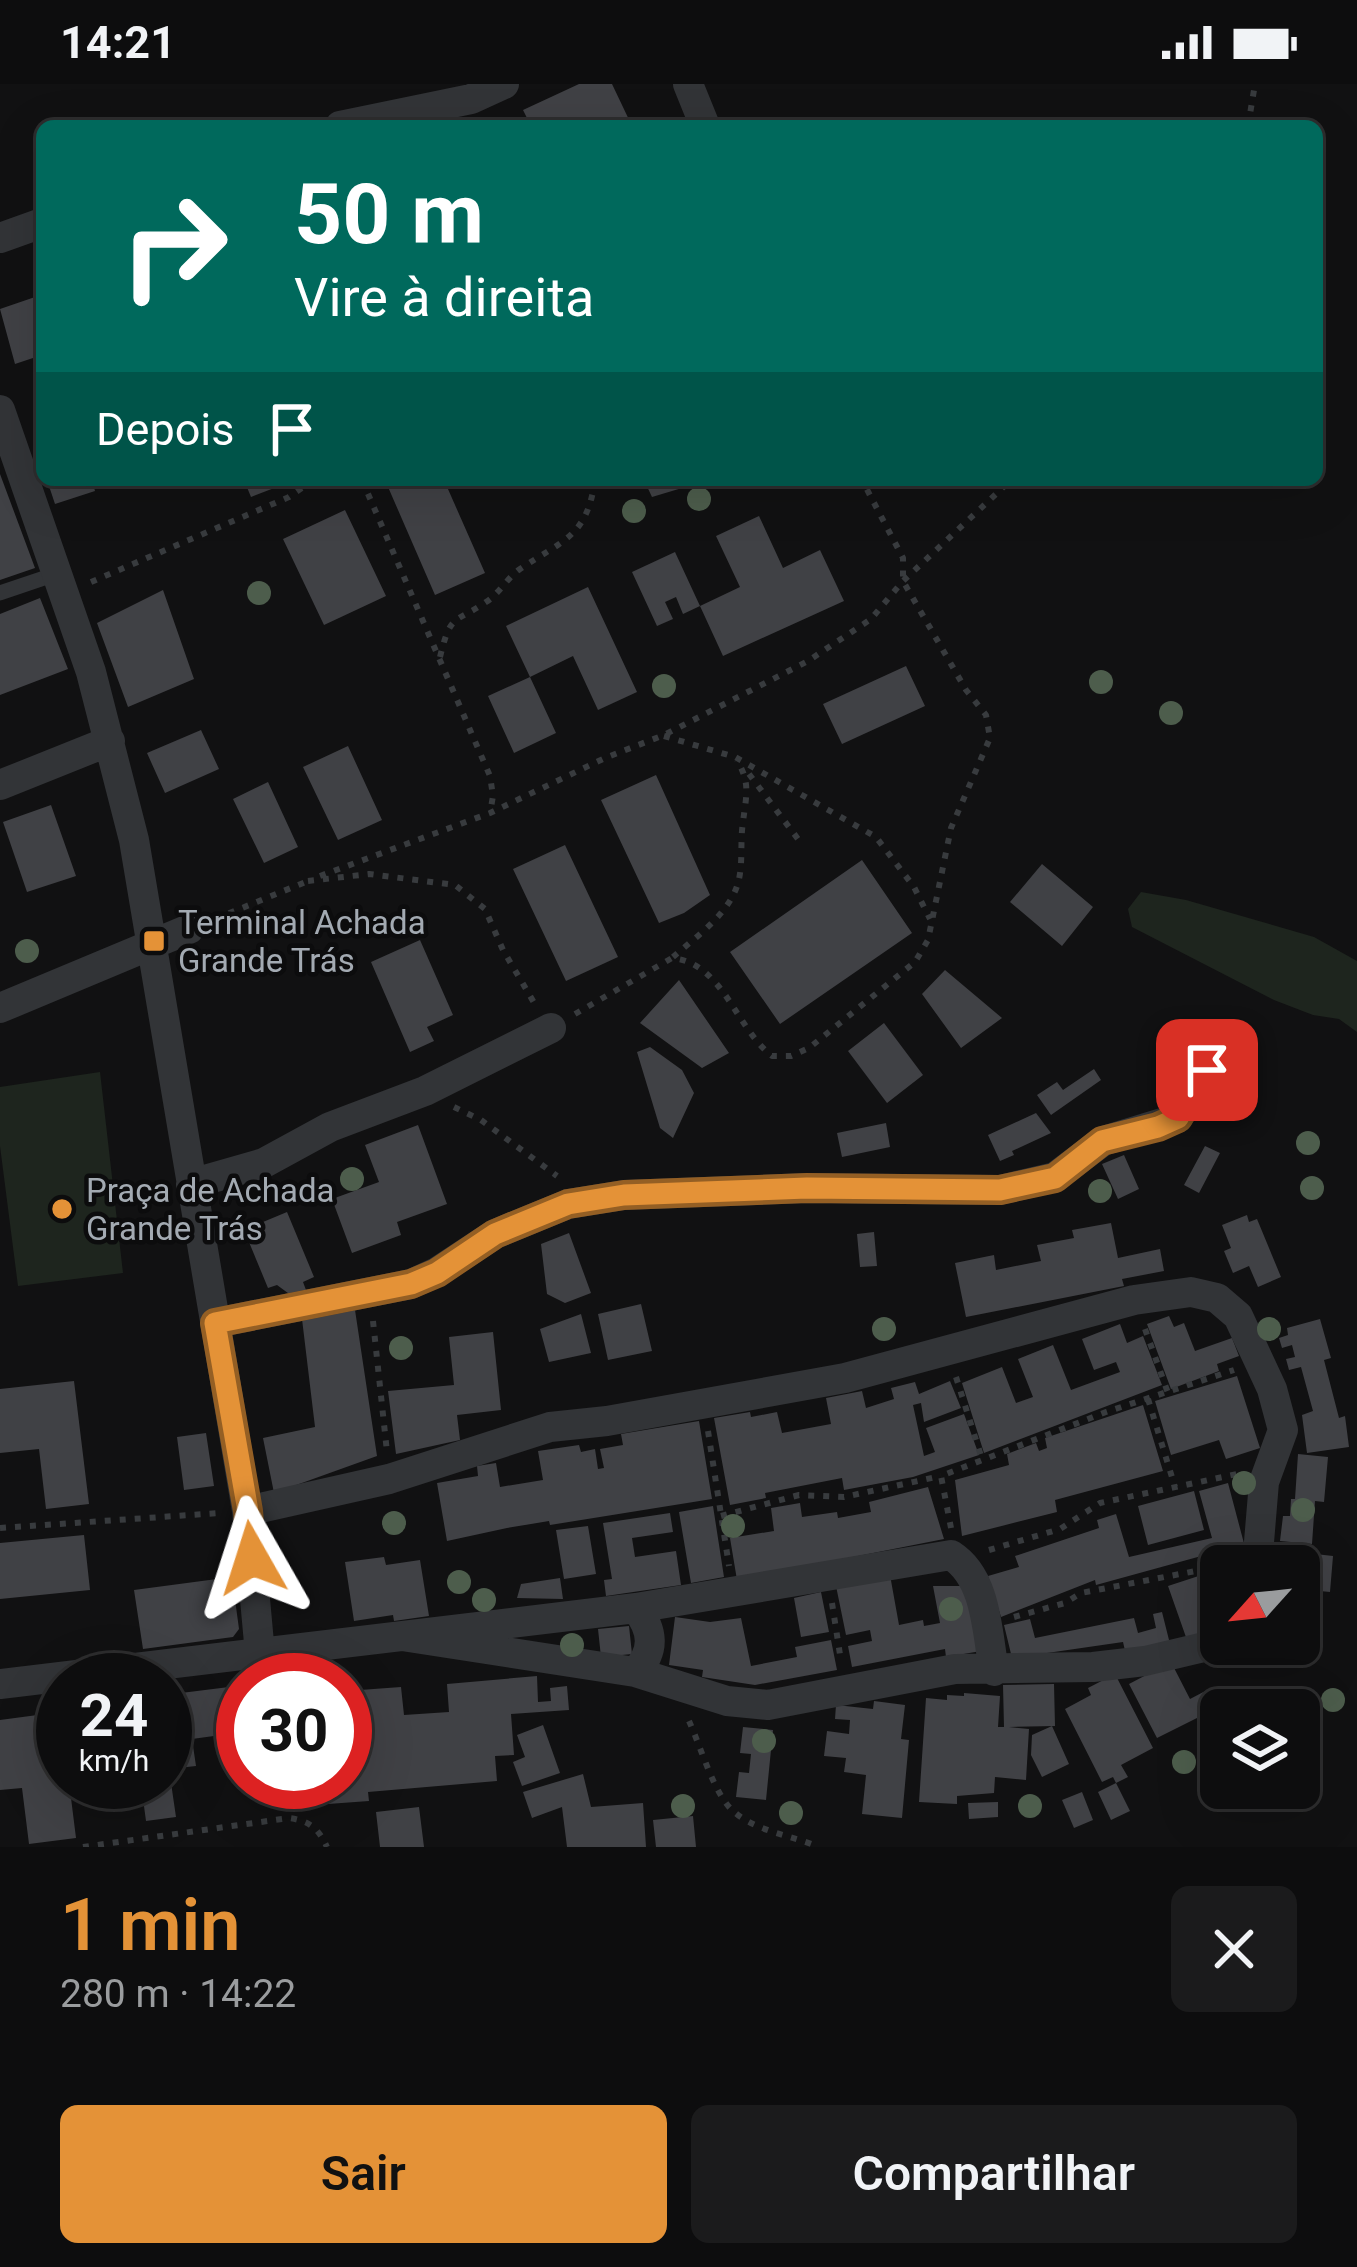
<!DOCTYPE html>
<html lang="pt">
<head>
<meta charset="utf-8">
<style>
	body { margin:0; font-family:Roboto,sans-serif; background:#1b1b1c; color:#f1f3f6; height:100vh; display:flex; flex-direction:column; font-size:45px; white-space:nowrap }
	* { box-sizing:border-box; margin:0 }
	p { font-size:39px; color:#9a9c9e }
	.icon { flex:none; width:66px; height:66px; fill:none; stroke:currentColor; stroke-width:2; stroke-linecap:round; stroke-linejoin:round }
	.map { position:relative; height:1763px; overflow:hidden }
	.sheet { display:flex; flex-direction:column; background:#0d0d0e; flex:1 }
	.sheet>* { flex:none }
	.banner { position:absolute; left:36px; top:36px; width:1287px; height:366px; border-radius:18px; box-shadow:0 12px 48px #0002,0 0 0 3px #2d2d2e; background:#00695c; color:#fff; overflow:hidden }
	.needle { width:78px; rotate:243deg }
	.tools { position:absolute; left:1200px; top:1461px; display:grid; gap:24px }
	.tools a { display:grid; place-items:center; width:120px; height:120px; border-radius:18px; background:#0d0d0e; box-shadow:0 12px 48px #0002,0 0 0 3px #2d2d2e; font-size:60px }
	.speed { position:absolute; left:36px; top:1569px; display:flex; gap:24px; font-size:60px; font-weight:700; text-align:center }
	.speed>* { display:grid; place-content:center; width:156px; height:156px; border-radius:50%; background:#0d0d0e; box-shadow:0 12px 48px #0002,0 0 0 3px #2d2d2e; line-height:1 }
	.speed small { font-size:30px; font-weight:400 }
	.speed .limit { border:18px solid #d22; background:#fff; color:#111 }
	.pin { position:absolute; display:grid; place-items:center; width:102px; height:102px; color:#fff; margin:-51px; border-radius:24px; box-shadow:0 6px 18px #0006 }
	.me { position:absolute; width:132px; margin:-66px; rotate:354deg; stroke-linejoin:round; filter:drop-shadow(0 0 9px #0008) }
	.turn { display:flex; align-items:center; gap:42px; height:252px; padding:0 60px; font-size:54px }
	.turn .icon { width:156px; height:156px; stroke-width:2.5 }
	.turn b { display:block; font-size:84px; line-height:102px }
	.then { display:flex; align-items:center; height:114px; padding:0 60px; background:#0003; gap:24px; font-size:45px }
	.round { display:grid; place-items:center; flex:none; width:126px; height:126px; border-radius:18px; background:#1b1b1c }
	.head { display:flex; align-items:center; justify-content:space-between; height:204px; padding:0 60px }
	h1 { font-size:72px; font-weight:600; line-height:90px; color:#e49237 }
	.primary-button { display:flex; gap:24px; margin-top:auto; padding:24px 60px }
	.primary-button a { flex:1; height:138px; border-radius:18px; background:#e49237; color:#111; font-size:48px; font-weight:600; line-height:138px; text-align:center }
	.primary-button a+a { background:#1b1b1c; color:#f1f3f6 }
	.status { display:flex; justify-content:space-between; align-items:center; height:84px; padding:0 60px; background:#0d0d0e; direction:ltr }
	.status svg { height:33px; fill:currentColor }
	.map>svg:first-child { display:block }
	.green { fill:#1e251e }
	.building { fill:#404145 }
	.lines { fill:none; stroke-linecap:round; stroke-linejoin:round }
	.path { stroke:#383b3e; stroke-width:6; stroke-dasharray:6 9; stroke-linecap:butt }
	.service { stroke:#323437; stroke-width:15 }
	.minor { stroke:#323437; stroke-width:30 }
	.tree { fill:#4d5d4c }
	.route-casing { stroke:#945f24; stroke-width:30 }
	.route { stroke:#e49237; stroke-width:21 }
	.poi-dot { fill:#e49237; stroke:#0c0c0d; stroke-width:4.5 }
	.labels { text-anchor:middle; stroke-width:9; stroke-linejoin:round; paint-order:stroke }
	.poi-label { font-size:33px; fill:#a3aab2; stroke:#0c0c0d; text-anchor:start }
</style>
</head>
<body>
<div class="status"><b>14:21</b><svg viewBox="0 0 49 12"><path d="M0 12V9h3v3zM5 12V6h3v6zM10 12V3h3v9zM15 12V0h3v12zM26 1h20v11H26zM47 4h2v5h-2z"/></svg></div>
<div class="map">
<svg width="1357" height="1763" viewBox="0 0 1357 1763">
	<rect width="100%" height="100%" fill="#111112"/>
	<path class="green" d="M1141 808 1186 816 1314 853 1357 877V948L1339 935 1313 931 1274 916 1132 843 1128 825Z
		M100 988 123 1189 18 1202 0 1062V1003Z"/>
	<path class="building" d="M579 0H612L632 42H531L523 26Z
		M35 213 42 235V271L15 280 0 225Z
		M0 390 35 484 0 496Z
		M47 396H92L95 407 55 420Z
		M244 396H295L251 413Z
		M385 396H444L485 489 435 511Z
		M644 396H690L681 400 682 404 652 413Z
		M345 426 386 512 324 541 283 455Z
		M759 432 783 484 820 466 844 517 723 572 700 522 683 530 676 513 665 518 673 535 657 542 632 488 675 468 700 522 740 503 716 452Z
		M588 503 637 608 598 626 573 572 530 593 556 649 514 669 488 612 530 593 506 542Z
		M163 506 194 595 128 623 97 539Z
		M40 514 68 585 0 611V530Z
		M906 582 925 622 842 660 823 620Z
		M201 646 219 685 165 709 147 669Z
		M348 662 382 736 338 756 303 683Z
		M656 691 710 811 684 829 659 839 601 716Z
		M268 698 298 763 264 779 233 715Z
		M51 721 76 792 27 808 3 738Z
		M565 761 618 873 566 897 513 785Z
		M862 776 912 849 780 940 730 868Z
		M1042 780 1093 823 1062 862 1010 818Z
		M420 856 453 931 427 943 434 957 410 968 371 878Z
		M945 886 1002 934 961 964 922 910Z
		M679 896 729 969 702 984 640 939Z
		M884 939 923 991 887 1019 848 967Z
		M650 963 682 986 694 1009 673 1054 660 1044 637 968Z
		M1094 985 1101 996 1051 1031 1037 1011 1057 998 1063 1006Z
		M1036 1029 1051 1049 1012 1067 1014 1071 1000 1077 988 1051Z
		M886 1039 890 1063 842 1073 837 1049Z
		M418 1041 447 1120 397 1138 401 1151 352 1169 332 1115 379 1098 365 1061Z
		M1205 1062 1220 1069 1199 1109 1184 1101Z
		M1124 1071 1139 1105 1118 1115 1102 1080Z
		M287 1128 314 1193 303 1198 306 1206 292 1212 277 1201 268 1204 244 1146Z
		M1247 1131 1249 1138 1257 1135 1281 1193 1258 1203 1249 1182 1233 1189 1224 1167 1231 1164 1222 1141Z
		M1111 1139 1118 1174 1160 1165 1164 1187 1122 1195 1124 1202 966 1233 955 1179 994 1171 996 1186 1041 1177 1037 1161 1074 1154 1072 1146Z
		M874 1148 877 1182 860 1183 857 1150Z
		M569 1149 591 1209 565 1219 547 1210 541 1160Z
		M641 1220 652 1267 608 1276 598 1230Z
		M355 1226 377 1372 274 1409 263 1354 315 1343 302 1235Z
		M581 1230 591 1269 549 1278 540 1245Z
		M1169 1232 1174 1243 1184 1239 1195 1267 1232 1254 1239 1272 1217 1280 1219 1287 1171 1305 1147 1240Z
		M1320 1235 1331 1274 1324 1276 1339 1334 1345 1332 1349 1363 1307 1369 1302 1331 1313 1327 1301 1283 1289 1286 1286 1275 1295 1273 1292 1261 1282 1264 1279 1254 1288 1251 1287 1244Z
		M1120 1240 1127 1259 1143 1252 1162 1301 984 1369 962 1299 1002 1283 1016 1319 1033 1313 1018 1275 1053 1261 1071 1306 1120 1288 1116 1278 1094 1286 1082 1255Z
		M493 1248 501 1326 457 1331 460 1356 396 1370 388 1307 454 1301 449 1253Z
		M1237 1292 1260 1364 1226 1375 1219 1356 1171 1371 1155 1317Z
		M74 1297 89 1420 46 1425 39 1365 0 1369V1305Z
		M950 1297 961 1324 924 1338 921 1319 913 1321 924 1372 935 1368 926 1344 964 1330 979 1371 913 1393 844 1406 842 1394 765 1409 766 1414 730 1421 714 1334 750 1328 751 1333 777 1328 782 1349 831 1340 826 1314 862 1307 866 1324 894 1315 891 1304 915 1298 919 1310Z
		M1143 1321 1163 1387 1055 1416 1057 1428 962 1452 955 1396 1009 1381 1007 1370 1036 1359 1039 1367 1047 1364 1045 1354Z
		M699 1337 712 1415 550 1441 549 1437 507 1444 447 1457 437 1399 478 1392 477 1382 496 1379 500 1403 543 1396 538 1367 579 1361 581 1368 595 1365 598 1385 604 1384 600 1365 623 1361 621 1350Z
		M206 1349 214 1402 184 1406 177 1353Z
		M1298 1370 1328 1373 1324 1418 1315 1417 1312 1460 1280 1457 1283 1432H1290L1291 1415H1295Z
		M1228 1399 1246 1467 1207 1478 1205 1471 1096 1501 1095 1496 1001 1533 988 1492 1019 1483 1015 1472 1099 1444 1097 1436 1116 1430 1129 1473 1212 1454 1199 1407Z
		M928 1403 944 1455 737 1496 730 1454 774 1447 771 1424 800 1419 802 1433 837 1428 838 1434 871 1428 869 1418Z
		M1194 1407 1204 1446 1148 1461 1138 1422Z
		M713 1422 724 1493 691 1499 679 1428Z
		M670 1429 673 1448 632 1454 635 1473 676 1467 681 1501 606 1512 604 1496 612 1495 603 1439Z
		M588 1442 596 1490 564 1495 556 1446Z
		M84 1451 90 1506 0 1515V1459Z
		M1280 1466 1333 1472 1330 1508 1299 1505V1482H1278Z
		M384 1473 386 1481 420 1476 429 1532 394 1537 393 1531 354 1537 345 1478Z
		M1220 1485 1221 1544 1187 1556 1168 1502Z
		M890 1491 899 1541 923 1536 924 1542 940 1539 933 1502H968L981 1567 946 1573 945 1565 852 1583 848 1562 872 1557 870 1546 846 1551 836 1502Z
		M232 1493 239 1545 233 1553 143 1565 134 1506Z
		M560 1494 563 1515 517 1514 521 1500Z
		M821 1508 829 1548 801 1553 794 1514Z
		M1162 1528 1170 1560 1126 1571 1123 1558 1012 1574 1004 1541 1030 1535 1035 1554 1134 1534 1138 1549 1156 1544 1153 1530Z
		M675 1533 710 1538 741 1534 751 1582 797 1573 795 1563 831 1556 837 1586 755 1601 702 1593 703 1586 669 1581Z
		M629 1542 632 1570 601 1573 598 1545Z
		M1171 1578 1190 1615 1213 1603 1224 1626 1221 1638 1205 1646 1199 1633 1157 1654 1129 1600Z
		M1115 1590 1153 1664 1121 1681 1128 1693 1116 1699 1113 1693 1102 1698 1065 1625 1091 1611 1088 1604Z
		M537 1592 538 1618 551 1617 550 1604 567 1602 569 1626 511 1630 514 1671 495 1672 497 1697 368 1708 369 1717 328 1720 326 1698H345V1671L365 1669 360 1606 401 1603 404 1631 449 1628 447 1600Z
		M1054 1600 1055 1642 1009 1643 1029 1645 1026 1696 995 1693 994 1709 957 1712V1720L919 1718 926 1614 947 1616V1611L964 1612V1609L1000 1612 998 1643H1004L1003 1601Z
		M229 1603 232 1622 243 1620V1648L192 1655 196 1682 169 1685 176 1733 146 1737 141 1700 165 1698V1611Z
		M874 1617 905 1621 901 1655 909 1656 902 1734 862 1730 866 1691 844 1688 846 1674 824 1672 827 1647 849 1650 850 1636 835 1635 836 1621 873 1625Z
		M60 1628 63 1698H69L76 1754 29 1760 22 1704 0 1706V1636Z
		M543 1641 560 1689 522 1702 513 1678 525 1673 517 1651Z
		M1052 1642 1069 1680 1042 1693 1031 1671 1032 1651Z
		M743 1643 773 1646 766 1716 736 1713 739 1688 749 1689 751 1670 740 1669Z
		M583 1690 591 1723 643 1719 646 1763H567L562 1723 532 1734 523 1708Z
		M1116 1699 1130 1727 1111 1736 1098 1708Z
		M1082 1708 1093 1736 1074 1744 1062 1716Z
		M998 1718V1733L969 1735 968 1719Z
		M419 1723 424 1763H380L376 1728Z
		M693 1732 696 1763H656L653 1736Z"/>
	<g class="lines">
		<path class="path" d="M1248 42 1255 0
			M362 396 490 692 493 712 490 729
			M91 498 289 413 313 396
			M440 573C451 528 454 540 486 518 499 510 507 494 520 485 563 456 587 453 595 396
			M664 652 735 673 876 753 914 803 930 835
			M749 690 801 759
			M320 792 490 729 605 674 664 651 808 577 871 535 903 497 1011 396
			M308 797 369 790 455 801 485 825 503 866 536 922
			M215 835 308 797
			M673 873C697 852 732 828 739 795 743 777 740 757 743 738 746 712 751 700 737 676
			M575 930 672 874C723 879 735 943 772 972H791L809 964 915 878 928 856 951 744 990 654 986 631 966 606 903 497V474L862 396
			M454 1023 481 1036 557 1092
			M373 1237 387 1368
			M1145 1245 1168 1309
			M956 1293 982 1375
			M1148 1315 1175 1403
			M708 1347 729 1482
			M721 1432 799 1411 844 1413 941 1392
			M0 1444 220 1429
			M951 1444 941 1392 1106 1328 1234 1286
			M989 1466 1060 1445 1100 1419 1237 1390
			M832 1519 841 1577
			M1014 1533 1065 1519 1081 1509 1227 1481
			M689 1637C700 1661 713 1706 730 1724 752 1747 791 1751 819 1763
			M83 1763 289 1734C310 1737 318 1744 327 1763"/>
		<path class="service" d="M0 509 59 489"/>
		<path class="minor" d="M688 0 705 42
			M340 42 471 15 504 0
			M0 154 42 139
			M0 326 91 588 134 756 247 1427 260 1570
			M0 701 110 657
			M0 924 189 845
			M191 1100 264 1079 330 1043 425 1007 551 944
			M215 1239 411 1200 437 1188 495 1150 568 1120 624 1111 807 1104 1000 1106 1055 1093 1103 1057 1178 1034 1207 986
			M247 1427 389 1395 550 1343 607 1337 845 1294 1134 1216 1191 1208 1217 1214 1238 1232 1272 1305 1283 1346 1264 1398 1257 1482
			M636 1524 951 1471C987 1494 987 1548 994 1587
			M635 1588 727 1617 768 1621 955 1585 1093 1583 1145 1577 1221 1559
			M0 1600 636 1524C653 1546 656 1567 635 1588L402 1552"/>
	</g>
	<g class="tree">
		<circle cx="699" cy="415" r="12"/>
		<circle cx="634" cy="427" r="12"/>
		<circle cx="259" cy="509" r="12"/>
		<circle cx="1101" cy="598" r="12"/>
		<circle cx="664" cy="602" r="12"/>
		<circle cx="1171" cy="629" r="12"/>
		<circle cx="27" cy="867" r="12"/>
		<circle cx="1308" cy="1059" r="12"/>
		<circle cx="352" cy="1095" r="12"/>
		<circle cx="1312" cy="1104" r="12"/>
		<circle cx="1100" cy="1107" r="12"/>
		<circle cx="884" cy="1245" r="12"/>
		<circle cx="1269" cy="1245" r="12"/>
		<circle cx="401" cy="1264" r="12"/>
		<circle cx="1244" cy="1399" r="12"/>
		<circle cx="1303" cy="1426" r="12"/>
		<circle cx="394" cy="1439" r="12"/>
		<circle cx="733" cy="1442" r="12"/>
		<circle cx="459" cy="1498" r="12"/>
		<circle cx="484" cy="1516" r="12"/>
		<circle cx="951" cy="1525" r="12"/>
		<circle cx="572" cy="1561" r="12"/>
		<circle cx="1333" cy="1616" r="12"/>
		<circle cx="764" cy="1657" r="12"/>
		<circle cx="1184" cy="1678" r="12"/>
		<circle cx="683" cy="1722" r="12"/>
		<circle cx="1030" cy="1722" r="12"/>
		<circle cx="791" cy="1729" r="12"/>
	</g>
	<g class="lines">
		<defs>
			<path id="route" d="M252 1474 248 1427 215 1239 411 1200 437 1189 495 1150 568 1120 624 1111 807 1104 1000 1106 1055 1094 1102 1057 1158 1043 1178 1034 1207 986"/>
		</defs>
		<use href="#route" class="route-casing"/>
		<use href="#route" class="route"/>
	</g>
	<g class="poi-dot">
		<rect x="142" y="845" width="24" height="24" rx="6"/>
		<circle cx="62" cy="1125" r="12"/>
	</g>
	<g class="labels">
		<g class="poi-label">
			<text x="178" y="850">Terminal Achada<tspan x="178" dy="38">Grande Trás</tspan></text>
			<text x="86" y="1118">Praça de Achada<tspan x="86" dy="38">Grande Trás</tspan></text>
		</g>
	</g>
</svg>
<div class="tools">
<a><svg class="needle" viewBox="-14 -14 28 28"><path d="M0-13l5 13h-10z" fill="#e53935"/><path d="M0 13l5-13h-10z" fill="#9a9c9e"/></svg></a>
<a><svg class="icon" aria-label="layers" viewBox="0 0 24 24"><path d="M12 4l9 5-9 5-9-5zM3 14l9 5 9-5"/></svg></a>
</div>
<div class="speed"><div>24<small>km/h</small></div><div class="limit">30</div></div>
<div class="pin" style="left:1207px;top:986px;background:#d93025"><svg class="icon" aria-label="arrive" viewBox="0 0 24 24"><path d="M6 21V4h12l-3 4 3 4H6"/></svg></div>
<svg class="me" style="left:252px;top:1474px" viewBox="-20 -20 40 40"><path d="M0-17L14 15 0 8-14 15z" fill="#e49237" stroke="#fff" stroke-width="4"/></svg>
<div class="banner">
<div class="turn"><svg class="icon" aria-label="right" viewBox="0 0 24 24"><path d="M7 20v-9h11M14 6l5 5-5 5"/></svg><div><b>50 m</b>Vire à direita</div></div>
<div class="then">Depois<svg class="icon" aria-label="arrive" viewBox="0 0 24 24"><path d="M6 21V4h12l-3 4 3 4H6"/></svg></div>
</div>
</div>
<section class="sheet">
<div class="head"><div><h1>1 min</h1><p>280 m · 14:22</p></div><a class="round"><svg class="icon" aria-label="close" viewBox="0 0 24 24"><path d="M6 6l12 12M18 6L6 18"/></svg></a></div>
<div class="primary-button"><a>Sair</a><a>Compartilhar</a></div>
</section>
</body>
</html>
